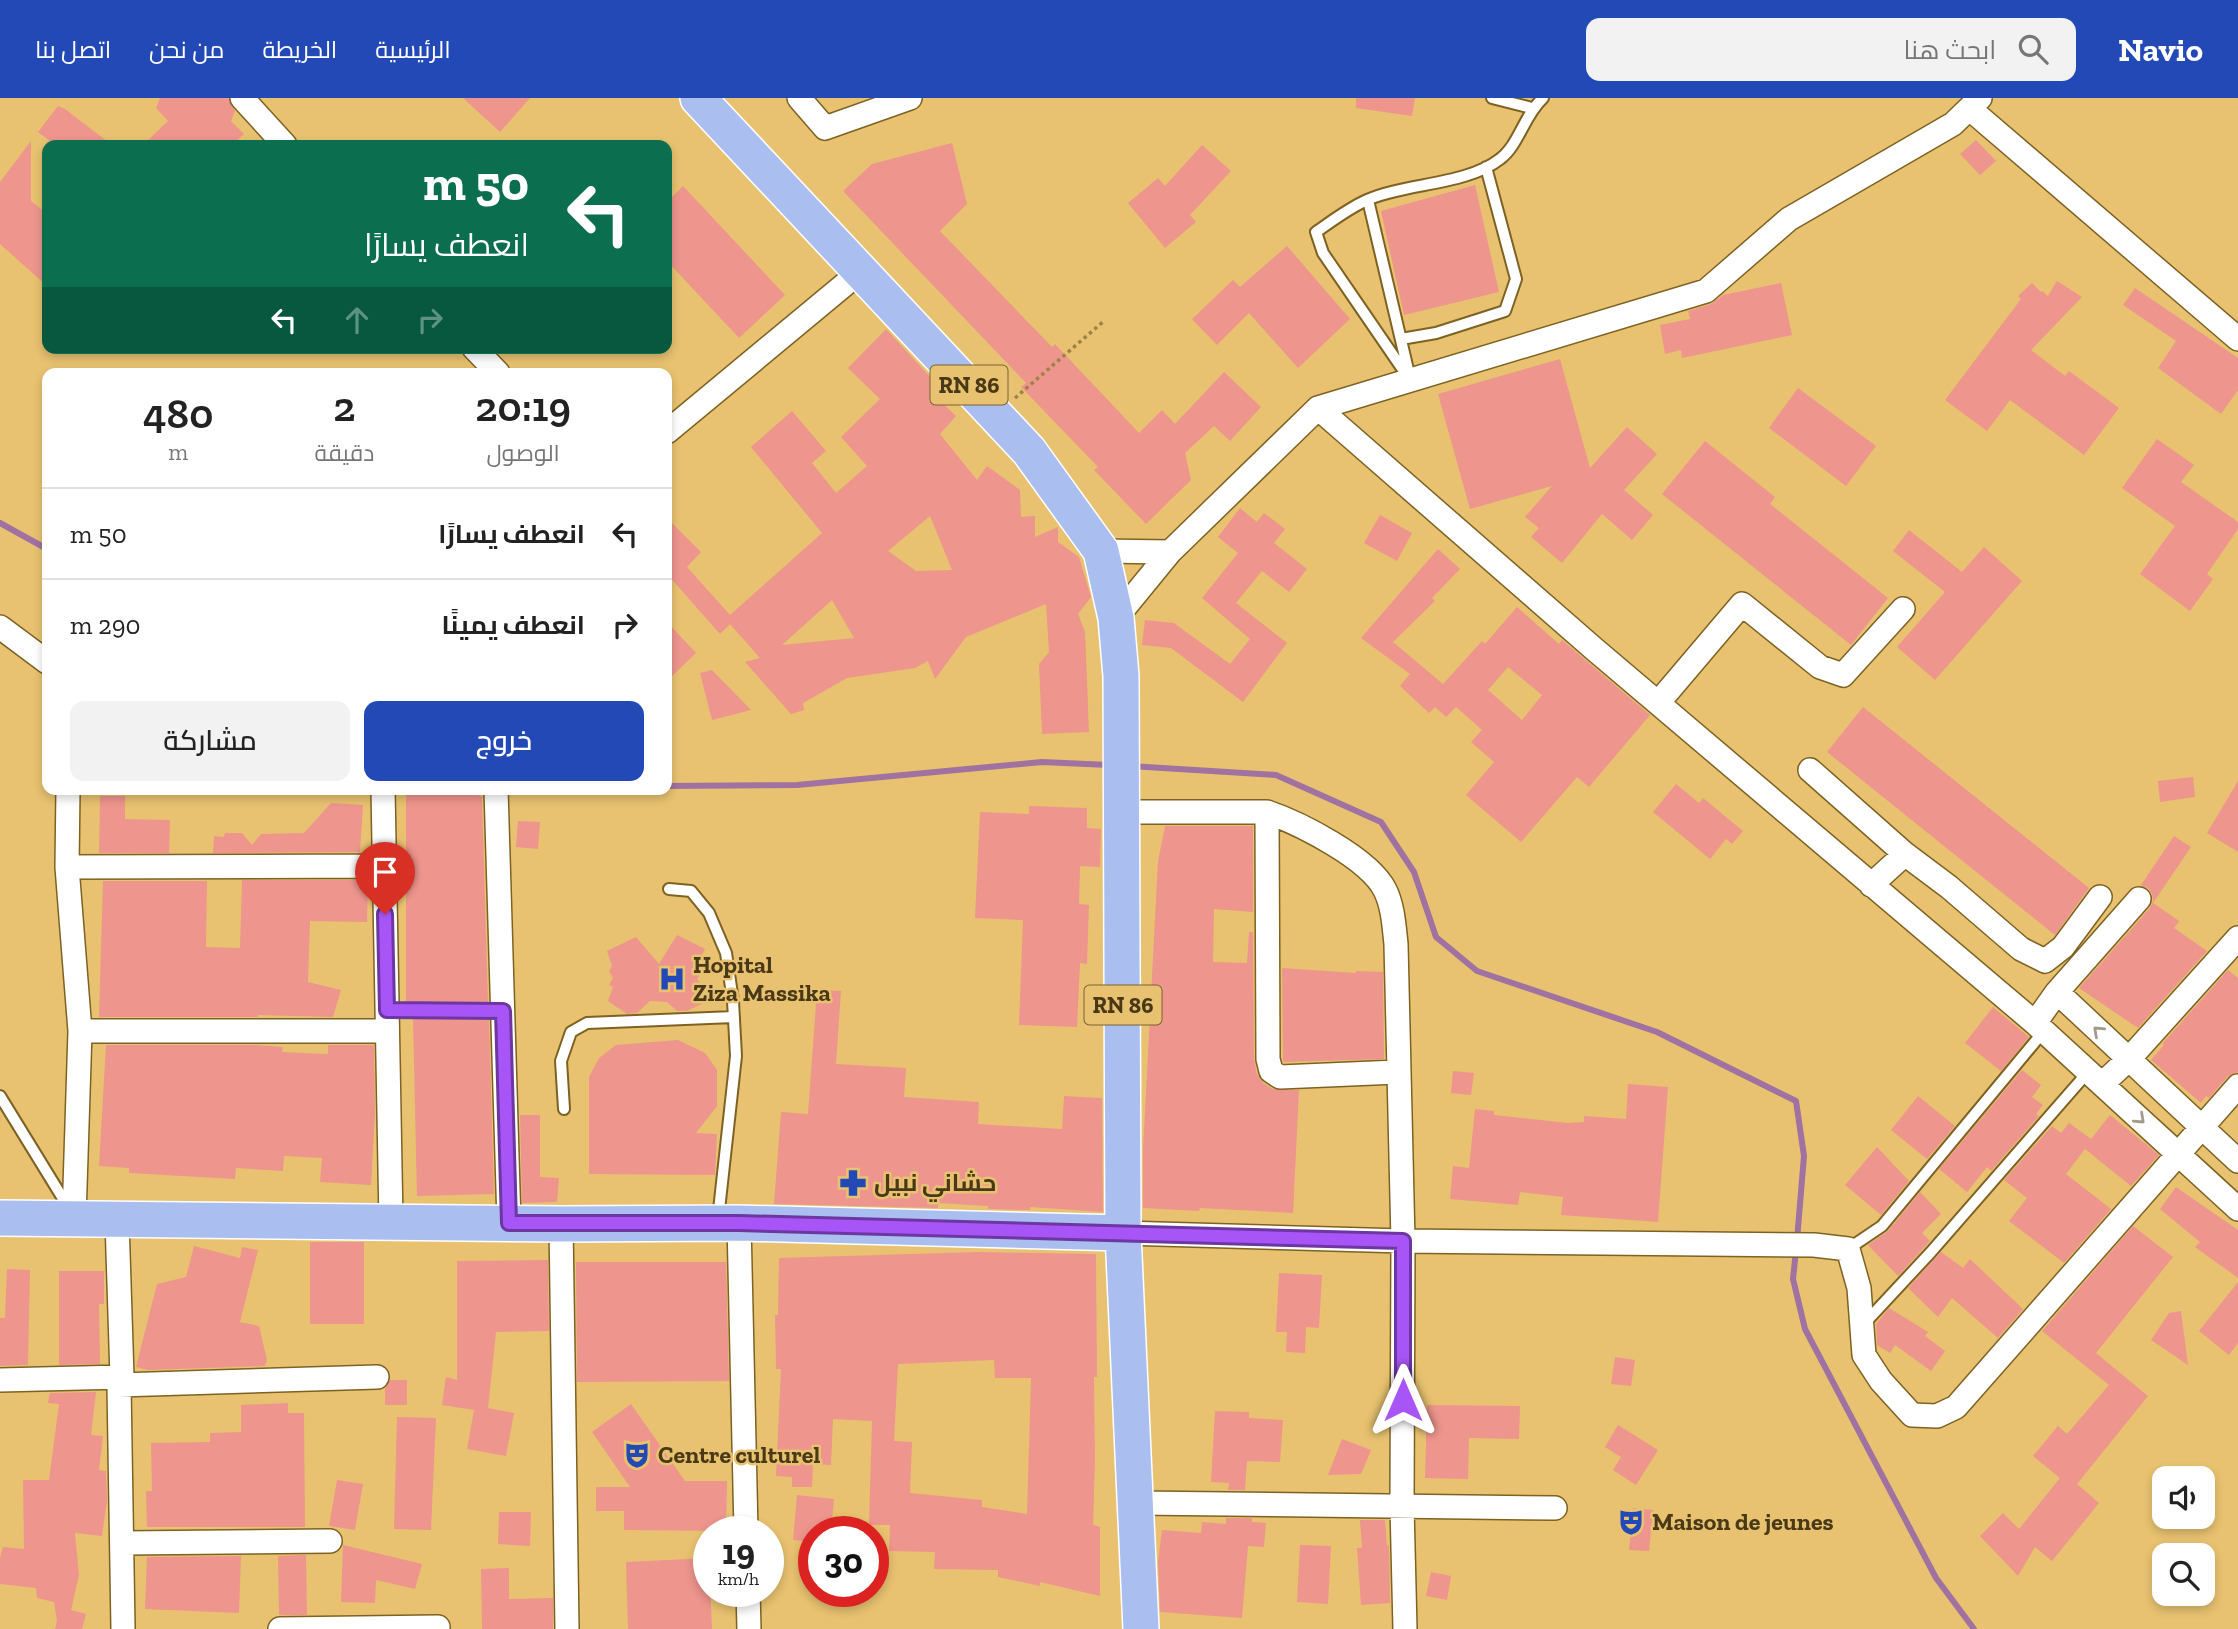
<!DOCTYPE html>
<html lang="ar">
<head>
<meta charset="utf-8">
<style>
	body { margin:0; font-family:"Zilla Slab",Cairo,serif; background:#f2f2f2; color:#222; direction:rtl; height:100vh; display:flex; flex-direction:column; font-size:26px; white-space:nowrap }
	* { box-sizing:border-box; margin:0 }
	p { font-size:23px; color:#767676 }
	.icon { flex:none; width:38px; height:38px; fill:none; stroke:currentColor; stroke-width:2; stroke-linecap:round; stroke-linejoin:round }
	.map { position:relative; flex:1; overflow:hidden; direction:ltr }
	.side { position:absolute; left:42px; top:270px; width:630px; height:427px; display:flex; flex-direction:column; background:#fff; border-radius:14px; box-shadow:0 4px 10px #0003; direction:rtl }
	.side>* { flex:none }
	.hud { position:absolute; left:42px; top:42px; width:630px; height:214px; border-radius:14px; box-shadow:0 4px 10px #0003; direction:rtl; background:#0b6e4f; color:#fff; overflow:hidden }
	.tools { position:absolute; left:2152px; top:1368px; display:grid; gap:14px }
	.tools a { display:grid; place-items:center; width:63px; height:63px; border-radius:14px; background:#fff; box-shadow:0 4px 10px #0003; font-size:35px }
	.speed { position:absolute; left:693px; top:1418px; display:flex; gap:14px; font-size:35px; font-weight:700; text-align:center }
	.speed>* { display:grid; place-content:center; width:91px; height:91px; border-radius:50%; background:#fff; box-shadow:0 4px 10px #0003; line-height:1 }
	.speed small { font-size:18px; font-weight:400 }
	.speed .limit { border:10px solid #d22; background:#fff; color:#111 }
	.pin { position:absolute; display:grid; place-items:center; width:60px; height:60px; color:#fff; margin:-72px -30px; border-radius:50% 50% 50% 0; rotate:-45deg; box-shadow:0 0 7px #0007 }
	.pin .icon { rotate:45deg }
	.me { position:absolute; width:77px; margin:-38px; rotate:0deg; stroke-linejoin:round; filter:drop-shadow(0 0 5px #0008) }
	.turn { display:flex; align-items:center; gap:24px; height:147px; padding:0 28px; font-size:32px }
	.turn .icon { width:91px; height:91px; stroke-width:2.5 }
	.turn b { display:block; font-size:49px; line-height:60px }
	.lanes { display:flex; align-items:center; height:66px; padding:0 28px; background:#0003; justify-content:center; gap:35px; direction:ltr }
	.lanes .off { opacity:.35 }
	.eta { display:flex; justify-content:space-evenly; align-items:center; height:119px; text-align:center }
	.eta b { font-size:42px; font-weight:600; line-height:49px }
	.button { display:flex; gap:14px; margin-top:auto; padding:14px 28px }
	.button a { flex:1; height:80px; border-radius:14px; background:#2349b7; color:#fff; font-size:28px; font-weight:600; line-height:80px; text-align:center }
	.button a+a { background:#f2f2f2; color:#222 }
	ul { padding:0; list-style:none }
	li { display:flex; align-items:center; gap:21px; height:91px; padding:0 28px; border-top:2px solid #e0e0e0 }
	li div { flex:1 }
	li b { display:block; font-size:26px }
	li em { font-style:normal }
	header { display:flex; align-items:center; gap:42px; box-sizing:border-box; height:98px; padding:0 35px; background:#2349b7; color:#fff }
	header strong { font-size:33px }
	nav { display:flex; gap:38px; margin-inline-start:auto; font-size:24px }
	.search { width:490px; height:63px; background:#f2f2f2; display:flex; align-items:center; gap:18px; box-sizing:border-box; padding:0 24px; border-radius:14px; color:#767676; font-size:26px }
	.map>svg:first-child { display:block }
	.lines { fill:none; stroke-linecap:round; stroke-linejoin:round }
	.stream { stroke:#9f72a1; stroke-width:6 }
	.building { fill:#ee958d; fill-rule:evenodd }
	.service-casing { stroke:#7d6222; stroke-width:14 }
	.minor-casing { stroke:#7d6222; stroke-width:26 }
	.primary-casing { stroke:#fff; stroke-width:38 }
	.path { stroke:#9e8246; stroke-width:3.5; stroke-dasharray:3.5 3.5; stroke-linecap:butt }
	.service { stroke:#fff; stroke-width:10 }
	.minor { stroke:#fff; stroke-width:23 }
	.primary { stroke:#aabfef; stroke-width:35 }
	.oneway { stroke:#a49c8b }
	.route-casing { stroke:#6d37a1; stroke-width:18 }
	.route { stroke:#a855f7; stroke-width:12 }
	.labels { text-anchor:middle; stroke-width:5; stroke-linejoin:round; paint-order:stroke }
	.shield { fill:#e8c270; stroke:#796232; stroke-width:2 }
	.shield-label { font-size:23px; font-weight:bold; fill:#493917 }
	.poi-label { font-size:24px; font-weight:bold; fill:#493917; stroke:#e8c270; text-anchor:start }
</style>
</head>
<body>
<header>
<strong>Navio</strong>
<div class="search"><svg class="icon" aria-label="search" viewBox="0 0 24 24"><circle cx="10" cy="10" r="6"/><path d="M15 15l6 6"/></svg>ابحث هنا</div>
<nav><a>الرئيسية</a><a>الخريطة</a><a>من نحن</a><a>اتصل بنا</a></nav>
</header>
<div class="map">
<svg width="2238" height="1531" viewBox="0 0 2238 1531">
	<rect width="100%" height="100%" fill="#e8c270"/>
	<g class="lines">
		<path class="stream" d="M0 425 47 451
			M1130 668 1276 677 1381 724 1414 774 1436 839 1477 873 1657 934 1796 1003 1804 1058 1797 1142
			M667 688 797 687 1042 664 1109 667
			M1796 1152 1793 1181 1805 1231 1936 1480 1974 1531"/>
	</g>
	<path class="building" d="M160 0H228L235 13 231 23 244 36 232 47H143L168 23 156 10Z
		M463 0H530L500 34Z
		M1356 0H1415L1412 18 1356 10Z
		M58 8 65 11 112 47H55L38 34Z
		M1976 42 1996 63 1980 77 1960 56Z
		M31 43V103L42 112H47V188L0 146V84Z
		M952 45 967 106 940 133 1052 249 1055 246 1139 335 1162 312 1175 326 1224 274 1261 309 1230 343 1214 328 1185 355 1191 382 1146 426 1094 372 1098 369 1021 289 1026 285 843 93 872 66Z
		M1202 47 1231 73 1190 117 1196 124 1165 150 1128 105 1158 80 1165 88Z
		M1475 87 1499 194 1404 217 1381 113Z
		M683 88 785 197 739 240 667 163V104Z
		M1287 148 1350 221 1298 270 1249 215 1217 247 1192 221 1233 182 1240 189Z
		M2057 183 2082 199 2031 252 2065 278 2069 273 2119 310 2084 357 2010 302 1987 333 1945 302 2021 201 2018 198 2032 185 2041 194 2042 193 2048 198Z
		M1781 185 1792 237 1682 260 1681 252 1665 256 1660 227 1690 221 1688 213 1711 206 1723 197Z
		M2135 190 2238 260V292L2221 316 2158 270 2176 243 2123 207Z
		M886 231 944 294 938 301 956 318 940 336 977 382 987 368 1020 392 1021 419 1035 418V439L1058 429V444L1079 459 1091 499 1078 516 1085 534 1089 634 1042 636 1039 566 1049 554 1046 506 966 539 935 581 928 563 915 570 847 580 803 605 804 612 791 616 745 564 760 560 730 526 720 536 667 476V420L701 454 687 469 730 517 822 435 751 349 792 313 826 353 812 365 836 395 867 368 841 339 880 301 848 270ZM930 418 952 472 916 473 888 453ZM832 502 854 540 782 547Z
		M1560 261 1590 370 1627 329 1657 356 1624 392 1653 417 1632 442 1602 416 1562 465 1531 439 1539 430 1525 419 1552 388 1470 411 1438 296Z
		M1798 290 1876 348 1846 388 1769 330Z
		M2157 341 2194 367 2181 384 2238 424V431L2207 476 2213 481 2190 513 2140 476 2175 428 2122 390Z
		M1705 343 1775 399 1770 406 1888 500 1851 547 1662 396Z
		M1240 410 1257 424 1264 415 1285 431 1274 445 1307 471 1289 494 1262 473 1236 505 1287 545 1243 604 1171 550 1142 547 1145 522 1174 525 1230 566 1250 541 1202 500 1238 455 1218 439Z
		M1380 417 1412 435 1397 463 1364 445Z
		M1909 432 1962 474 1984 449 2022 483 1935 582 1897 549 1945 494 1893 453Z
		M1438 451 1460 471 1432 500 1435 503 1393 544 1443 586 1482 543 1485 546 1517 509 1559 546 1562 542 1650 617 1589 689 1577 679 1521 744 1466 697 1494 664 1471 644 1482 632 1456 609 1446 619 1435 609 1429 615 1400 588 1410 576 1361 540ZM1508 569 1542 597 1522 622 1488 592Z
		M667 524 696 555 667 583Z
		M712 572 751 612 712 622 700 575Z
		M1863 609 2089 790 2055 837 1827 654Z
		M2193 679 2195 699 2160 704 2158 683Z
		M2238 683V754L2207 735Z
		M1676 686 1699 705 1703 700 1743 733 1732 746 1726 741 1710 761 1653 714Z
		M406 694H475L482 699 488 905 406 904Z
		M100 698H125V721L170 722 169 755H99Z
		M331 705 363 707 360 754 213 755 214 738 224 739 225 735H242L252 747 261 736 304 735Z
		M1029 708 1087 710V730L1101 731 1100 769 1080 768 1079 806 1089 807 1087 866 1080 865 1077 929 1019 927 1023 822 975 820 980 714 1029 716Z
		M518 723 540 724 538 751 516 749Z
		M1165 728H1253V814L1214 811 1213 864 1247 865 1249 834H1253L1254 961 1257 976 1263 985 1273 991 1299 992 1293 1115 1200 1110 1199 1113 1143 1110V1052L1158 763Z
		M2174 738 2191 749 2153 805 2179 823 2174 830 2207 853 2138 930 2079 890 2150 810 2153 803 2152 796 2148 790 2141 787Z
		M242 782H368L367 824 310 823 308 884 341 892 333 919 258 917V919H99L103 783H207L206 849 240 850Z
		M677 837 705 851 698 864 701 875 697 881 701 886 696 896 704 905 687 913H677L667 904 650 903 637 915 627 916 608 903 613 889 609 887 613 880 609 873 612 868 607 853 636 839 659 866Z
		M1282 870 1356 875V873L1383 874 1384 961 1283 964Z
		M2228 872 2238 880V974L2228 978 2209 1000 2206 998 2201 1005 2151 962 2164 947 2162 946Z
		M817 892 841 893 836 966 906 970 904 999 979 1004 978 1026 1062 1031 1064 998 1102 1000 1103 1114 1030 1109V1112L991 1111H988V1108L938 1105V1110L774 1106 781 1014 808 1016Z
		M1993 909 2029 939 2001 973 1965 945Z
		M413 920 489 921 494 1096 417 1098Z
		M678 942 705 955 717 972V1008L696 1035 717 1036 715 1077 589 1076V979L599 960 616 947Z
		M106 947H256L283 949 282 954 328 956V947H374L375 1016 371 1087 320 1084 322 1060 284 1058 283 1073 236 1070 235 1081 129 1075V1070L99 1068Z
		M2022 972 2041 987 2032 999 2043 1007 2036 1016 2039 1018 1991 1073 1987 1069 1967 1094 1939 1071Z
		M1453 973 1474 975 1471 997 1451 995Z
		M1628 986 1668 989 1658 1124 1561 1117 1563 1099 1520 1094 1518 1107 1450 1101 1453 1068 1469 1070 1475 1011 1494 1013V1017L1568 1025 1584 1024V1018L1626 1021Z
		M1918 998 1955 1028 1927 1061 1891 1032Z
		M520 1017H540V1079L559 1080 557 1104 522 1105Z
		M2110 1017 2159 1057 2131 1088 2085 1051 2066 1076 2111 1111 2064 1165 2009 1123 2027 1100 2004 1082 2052 1028 2061 1035 2069 1025 2091 1041Z
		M1877 1049 1909 1083 1881 1117 1845 1087Z
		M2176 1089 2238 1132V1180L2195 1149 2200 1144 2160 1111Z
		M1920 1094 1941 1116 1922 1135 1930 1143 1898 1178 1868 1147 1888 1133Z
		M2133 1128 2173 1159 2096 1255 2148 1298 2077 1386 2099 1405 2052 1463 2035 1449 2018 1478 1980 1438 2003 1415 2019 1431 2060 1380 2033 1358 2058 1328 2067 1336 2109 1287 2042 1233Z
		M310 1144H364V1226H310Z
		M194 1148 240 1160 242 1149 258 1152 240 1224 259 1228 267 1262 265 1268 148 1272 136 1269 157 1186 186 1179Z
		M978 1154 1096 1156 1097 1279H1094L1095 1361 1093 1427 1100 1429V1498L1040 1484V1488L998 1479V1472L934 1471 935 1454 889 1453 890 1427H869L872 1323 833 1321 831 1367 813 1366 812 1389H792V1379L776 1378 781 1271H776L775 1217H778L779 1160ZM994 1262 995 1280H1031L1027 1416 982 1409V1402L910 1395 912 1344 894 1343 898 1266Z
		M1941 1154 1963 1170 1970 1161 2023 1211 1998 1240 1952 1200 1938 1219 1908 1190Z
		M548 1162 549 1233 496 1234 488 1310 514 1315 506 1358 467 1351 474 1312 442 1307 446 1279 457 1282V1163Z
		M576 1164H726L729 1283 577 1284Z
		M7 1171 30 1172 28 1267 0 1268V1220H5Z
		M59 1173H104V1206H99L100 1266 59 1267Z
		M1279 1175 1322 1177 1319 1230 1306 1229 1305 1255 1286 1254 1287 1234H1276Z
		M2238 1184V1245L2229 1257 2199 1233Z
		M1889 1210 1928 1234 1925 1238 1945 1253 1931 1273 1895 1247 1890 1255 1877 1247 1876 1226Z
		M2181 1213 2188 1267 2151 1242 2169 1215Z
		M1615 1259 1635 1262 1631 1288 1611 1286Z
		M390 1282H407V1307H385V1291Z
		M96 1294 91 1337 103 1338 99 1372 106 1373 107 1403 102 1438 75 1435 79 1477 71 1512 86 1516 82 1531H55L57 1523 54 1504 37 1500 36 1490 0 1486V1460L3 1449 24 1451 23 1382H49L59 1306 48 1305 50 1295Z
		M288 1305V1315H304L305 1429H147L146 1393H152L151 1345 210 1344V1335L241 1334V1307Z
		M631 1306 685 1383H727L726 1433 624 1432V1413H596V1389H630L592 1334Z
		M1427 1307 1520 1308 1519 1341 1469 1340 1468 1381 1425 1380Z
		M1215 1313 1249 1314V1320L1283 1322 1280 1364 1247 1363 1245 1392H1228L1229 1385 1211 1384Z
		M397 1319 436 1320 431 1432 394 1431Z
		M1618 1327 1658 1352 1636 1387 1613 1372 1621 1359 1605 1349Z
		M1342 1341 1371 1352 1361 1376 1328 1377Z
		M337 1382 363 1386 355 1432 329 1428Z
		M797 1397 834 1401 831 1433H814V1444L793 1442Z
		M1633 1410 1653 1412 1649 1453 1629 1452Z
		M499 1414H531L530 1448 498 1446Z
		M1226 1420H1252V1424L1266 1425 1264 1449 1248 1448 1242 1520 1160 1514 1158 1464 1162 1432 1201 1435 1202 1424 1226 1426Z
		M1360 1422H1385L1387 1448 1389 1447 1390 1505 1361 1507 1357 1450H1362Z
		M343 1447 422 1466 415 1491 376 1482 375 1505 341 1504Z
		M1300 1447 1331 1448 1328 1506 1297 1504Z
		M306 1457 307 1517H279L278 1458Z
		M241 1458 239 1515 145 1511 147 1459Z
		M709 1460 712 1531H628L626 1464Z
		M509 1470V1501L553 1500V1531H482L481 1471Z
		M1431 1474 1451 1478 1447 1502 1426 1498Z"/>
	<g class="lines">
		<defs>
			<path id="service" d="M1492 0 1532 10
				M1368 102 1409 276
				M1401 241 1436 235 1505 213 1516 181 1486 69
				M1410 282 1323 155 1316 134C1332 123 1349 110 1367 102 1405 85 1467 87 1500 61 1519 47 1524 17 1543 0
				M669 791 691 793 709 815 726 855 733 903 736 958 718 1121
				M387 912 503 913
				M0 998 70 1112
				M564 1011 561 963 571 934 587 925 734 919
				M1848 1151 1882 1128 2044 933
				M1863 1227 1931 1154 2088 974"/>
			<path id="minor" d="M242 0 285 47
				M799 0 825 30 910 0
				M1970 11 2238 241
				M474 250 498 275
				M1318 310 1706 193 1789 121 1953 26 1980 0
				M667 334 861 173
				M1101 453 1170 454
				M1116 520 1170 454 1318 310 1593 550 2035 925 2238 1111
				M0 529 47 564
				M1658 605 1742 506 1820 569 1843 577 1903 511
				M1810 672 1905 756
				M68 691 67 769 80 933 74 1120
				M383 691 391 1124
				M496 691 509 1125
				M1122 714H1267L1268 961 1271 973 1280 979 1397 974
				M1267 714C1299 725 1369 760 1385 792 1393 808 1394 828 1396 846L1403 1143 1402 1408 1405 1531
				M67 769 384 768
				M1871 787 1905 756 1949 789 2021 851 2045 863 2063 849 2100 799
				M2057 894 2238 1063
				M2035 925 2057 894 2139 801
				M80 933H387
				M2102 986 2129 961 2238 840
				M117 1123 122 1279 119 1287 123 1531
				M739 1125 746 1433
				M561 1126 567 1531
				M1123 1135 1403 1143 1814 1147 1848 1151 1859 1190 1864 1257 1881 1283 1912 1317 1937 1318 1956 1309 2238 988
				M0 1282 122 1279
				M119 1287 377 1279
				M1137 1405 1555 1410
				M122 1445 330 1443
				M748 1493 749 1531
				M280 1531 438 1529"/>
			<path id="primary" d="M698 0 1029 353 1101 453 1116 520 1121 578 1123 1135 1141 1531
				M0 1120 561 1126 739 1125 1123 1135"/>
		</defs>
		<use href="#service" class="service-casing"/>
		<use href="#minor" class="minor-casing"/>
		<use href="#primary" class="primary-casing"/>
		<path class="path" d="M1015 300 1104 223"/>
		<use href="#service" class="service"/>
		<use href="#minor" class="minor"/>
		<use href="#primary" class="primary"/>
	</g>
	<defs><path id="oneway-chevron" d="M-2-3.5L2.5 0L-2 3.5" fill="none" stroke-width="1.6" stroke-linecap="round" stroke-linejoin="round" transform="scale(1.75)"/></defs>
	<g class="oneway">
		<use href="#oneway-chevron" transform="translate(2098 933) rotate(-137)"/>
		<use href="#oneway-chevron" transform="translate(2140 1021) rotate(43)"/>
	</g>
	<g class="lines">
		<defs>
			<path id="route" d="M385 816 387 912 503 913 509 1125H739L1403 1143V1302"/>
		</defs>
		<use href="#route" class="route-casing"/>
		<use href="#route" class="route"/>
	</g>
	<defs>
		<symbol id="hospital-bare" viewBox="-9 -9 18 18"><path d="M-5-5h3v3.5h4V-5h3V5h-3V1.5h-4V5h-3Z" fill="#2349b7" stroke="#e8c270" stroke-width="2.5" paint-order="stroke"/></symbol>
		<symbol id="pharmacy-bare" viewBox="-9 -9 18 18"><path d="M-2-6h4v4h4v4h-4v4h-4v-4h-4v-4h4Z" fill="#2349b7" stroke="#e8c270" stroke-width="2.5" paint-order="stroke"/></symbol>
		<symbol id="theatre-bare" viewBox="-9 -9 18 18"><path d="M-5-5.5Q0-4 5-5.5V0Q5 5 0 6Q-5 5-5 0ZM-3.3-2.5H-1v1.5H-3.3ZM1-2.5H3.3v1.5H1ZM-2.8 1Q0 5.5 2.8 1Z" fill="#2349b7" stroke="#e8c270" stroke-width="2.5" paint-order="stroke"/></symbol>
	</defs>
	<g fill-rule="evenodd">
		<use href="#hospital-bare" x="653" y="862" width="38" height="38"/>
		<use href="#pharmacy-bare" x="834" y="1066" width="38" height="38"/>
		<use href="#theatre-bare" x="618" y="1338" width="38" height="38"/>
		<use href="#theatre-bare" x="1612" y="1405" width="38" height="38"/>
	</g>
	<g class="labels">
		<g class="shield">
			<rect x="930.5" y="267.5" width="77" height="39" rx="5"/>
			<rect x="1084.5" y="887.5" width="77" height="39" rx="5"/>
		</g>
		<g class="shield-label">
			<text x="969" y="295">RN 86</text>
			<text x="1123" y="915">RN 86</text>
		</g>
		<g class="poi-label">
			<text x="693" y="875">Hopital<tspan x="693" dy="28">Ziza Massika</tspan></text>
			<text x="874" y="1093">حشاني نبيل</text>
			<text x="658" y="1365">Centre culturel</text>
			<text x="1652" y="1432">Maison de jeunes</text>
		</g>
	</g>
</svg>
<div class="tools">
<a><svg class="icon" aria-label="sound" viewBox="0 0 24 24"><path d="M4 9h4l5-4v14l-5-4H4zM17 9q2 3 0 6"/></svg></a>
<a><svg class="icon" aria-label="search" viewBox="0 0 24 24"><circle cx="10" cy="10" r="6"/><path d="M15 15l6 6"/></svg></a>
</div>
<div class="speed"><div>19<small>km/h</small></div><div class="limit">30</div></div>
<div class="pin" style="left:385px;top:816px;background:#d93025"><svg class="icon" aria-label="arrive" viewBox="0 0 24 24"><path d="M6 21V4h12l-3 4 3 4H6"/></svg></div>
<svg class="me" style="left:1403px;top:1302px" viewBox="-20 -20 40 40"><path d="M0-17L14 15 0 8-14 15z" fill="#a855f7" stroke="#fff" stroke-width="4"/></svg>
<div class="hud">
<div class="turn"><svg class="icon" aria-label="left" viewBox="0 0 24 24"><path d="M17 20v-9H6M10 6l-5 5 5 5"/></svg><div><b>50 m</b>انعطف يسارًا</div></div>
<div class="lanes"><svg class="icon" aria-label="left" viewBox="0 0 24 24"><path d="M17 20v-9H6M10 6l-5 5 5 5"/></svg><svg class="icon off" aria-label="ahead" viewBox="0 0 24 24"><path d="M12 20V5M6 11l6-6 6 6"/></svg><svg class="icon off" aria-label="right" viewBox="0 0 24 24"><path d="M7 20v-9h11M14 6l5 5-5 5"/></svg></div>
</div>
<section class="side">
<div class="eta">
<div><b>20:19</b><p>الوصول</p></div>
<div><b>2</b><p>دقيقة</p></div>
<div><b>480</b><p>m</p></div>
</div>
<ul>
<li><svg class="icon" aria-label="left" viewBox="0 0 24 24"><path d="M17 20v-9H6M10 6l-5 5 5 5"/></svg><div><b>انعطف يسارًا</b></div><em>50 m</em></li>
<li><svg class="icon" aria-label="right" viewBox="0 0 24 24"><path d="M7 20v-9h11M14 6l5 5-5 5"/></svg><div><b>انعطف يمينًا</b></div><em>290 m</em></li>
</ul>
<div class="button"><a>خروج</a><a>مشاركة</a></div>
</section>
</div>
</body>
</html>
